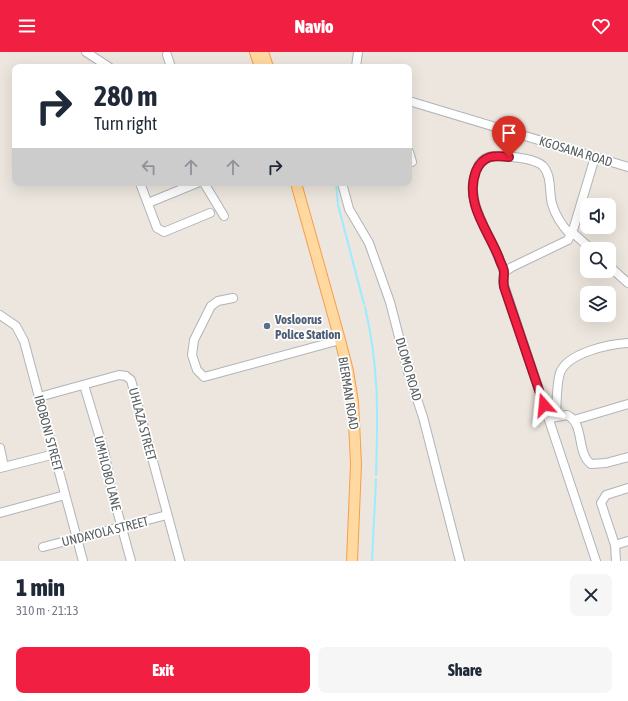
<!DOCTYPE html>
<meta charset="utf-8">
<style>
:root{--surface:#fff;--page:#f6f6f7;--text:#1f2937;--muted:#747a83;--accent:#f12042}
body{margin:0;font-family:"Asap Condensed",sans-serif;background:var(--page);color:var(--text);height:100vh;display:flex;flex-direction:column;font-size:15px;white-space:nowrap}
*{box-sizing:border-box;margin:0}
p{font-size:13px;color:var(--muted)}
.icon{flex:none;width:22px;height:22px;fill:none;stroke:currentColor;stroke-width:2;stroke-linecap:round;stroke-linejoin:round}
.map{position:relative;height:509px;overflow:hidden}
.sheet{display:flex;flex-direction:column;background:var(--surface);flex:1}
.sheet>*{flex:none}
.top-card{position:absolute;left:12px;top:12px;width:400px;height:122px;border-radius:8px;box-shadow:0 4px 16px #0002;background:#fff;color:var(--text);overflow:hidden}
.controls{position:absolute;left:580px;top:146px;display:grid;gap:8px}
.controls a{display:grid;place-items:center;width:36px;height:36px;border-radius:8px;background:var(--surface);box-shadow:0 4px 16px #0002;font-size:20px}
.pin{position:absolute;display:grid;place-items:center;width:34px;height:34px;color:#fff;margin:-41px -17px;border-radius:50% 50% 50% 0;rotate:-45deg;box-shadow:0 0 4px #0007}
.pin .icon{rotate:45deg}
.me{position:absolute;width:44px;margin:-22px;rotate:342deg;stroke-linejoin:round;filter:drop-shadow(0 0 3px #0008)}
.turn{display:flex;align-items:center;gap:14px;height:84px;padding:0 16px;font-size:18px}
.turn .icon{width:52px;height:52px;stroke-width:2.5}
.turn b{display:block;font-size:28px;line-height:34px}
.lanes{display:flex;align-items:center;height:38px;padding:0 16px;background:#0003;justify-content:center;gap:20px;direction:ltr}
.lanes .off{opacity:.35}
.round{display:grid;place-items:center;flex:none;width:42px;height:42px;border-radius:8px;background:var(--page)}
.headline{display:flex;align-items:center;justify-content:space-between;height:68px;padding:0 16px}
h1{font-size:24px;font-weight:800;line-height:30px}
.cta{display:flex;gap:8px;margin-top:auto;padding:8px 16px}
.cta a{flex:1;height:46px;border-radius:8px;background:var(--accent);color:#fff;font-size:16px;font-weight:800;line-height:46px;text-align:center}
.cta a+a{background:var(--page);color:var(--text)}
header{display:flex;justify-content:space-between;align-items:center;height:52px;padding:0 16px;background:var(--accent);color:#fff;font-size:18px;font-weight:800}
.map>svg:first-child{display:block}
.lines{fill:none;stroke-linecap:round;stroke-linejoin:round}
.stream{stroke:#9becff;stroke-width:2}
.minor-casing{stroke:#b0b4b8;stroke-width:10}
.major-casing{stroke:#f79e4c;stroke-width:12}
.minor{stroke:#fff;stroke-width:8}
.major{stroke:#ffd9a0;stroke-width:10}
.route-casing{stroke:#9d152b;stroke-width:10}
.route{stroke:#f12042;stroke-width:7}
.service-dot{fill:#5c6f8a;stroke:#fff;stroke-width:1.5}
.labels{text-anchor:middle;stroke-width:3.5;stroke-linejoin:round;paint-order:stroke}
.street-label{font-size:13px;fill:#585e61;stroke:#fff}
.service-label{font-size:13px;font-weight:bold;fill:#4e5e75;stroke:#fff;text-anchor:start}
</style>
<header><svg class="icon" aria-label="menu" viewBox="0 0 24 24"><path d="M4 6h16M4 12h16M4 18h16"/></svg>Navio<svg class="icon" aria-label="heart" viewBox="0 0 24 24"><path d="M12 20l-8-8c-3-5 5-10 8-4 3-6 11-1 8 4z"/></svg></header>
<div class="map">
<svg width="628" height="509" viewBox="0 0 628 509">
<rect width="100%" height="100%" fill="#ece6de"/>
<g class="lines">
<g class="stream">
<polyline points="336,131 338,153 364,252"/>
<path d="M 365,255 C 379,315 378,362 376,423"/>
<polyline points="372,509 376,427"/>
</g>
<g class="minor-casing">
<g id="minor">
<polyline points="86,0 109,15"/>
<polyline points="167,3 171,15"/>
<polyline points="356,15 358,0"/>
<polyline points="409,49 628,115"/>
<polyline points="409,100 412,110"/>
<polyline points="595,105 574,175 568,188 512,215 504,220 503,230 596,509"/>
<polyline points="140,131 157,176 164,180 210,161"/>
<polyline points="204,131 224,164"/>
<polyline points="342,131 349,157 369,191 390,250 408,320 423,365 460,509"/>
<polyline points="148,151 197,131"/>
<polyline points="572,180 591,197"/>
<polyline points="609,214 628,231"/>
<path d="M 504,220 C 501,212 498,203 494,195 C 482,169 464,144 478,114 C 483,105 491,103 501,104 C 513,105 534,106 543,114 C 552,124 549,141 552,152 C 556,165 562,174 571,183"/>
<polyline points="233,246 218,249 211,254 194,288 192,303 197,318 204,325 340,288"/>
<polyline points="0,263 16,274 24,289 83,509"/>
<polyline points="84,333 105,403 111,436 131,509"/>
<polyline points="39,345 119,323 126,324 131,328 180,509"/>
<path d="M 556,365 C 557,351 556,334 560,321 C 567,301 609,292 628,291"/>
<path d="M 551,366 L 567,363 C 585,371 576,401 591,412 L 606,411 L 628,405"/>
<polyline points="574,368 628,352"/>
<polyline points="0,396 4,415"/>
<polyline points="0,416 55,402"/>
<polyline points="0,461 65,443"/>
<polyline points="615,493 628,489"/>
<polyline points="43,495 167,463"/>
<polyline points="616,509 615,493 601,451 606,443 628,436"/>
</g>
</g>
<g class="major-casing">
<g id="major">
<polyline points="255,0 260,15"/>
<polyline points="263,0 268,15"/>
<polyline points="296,131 340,288 348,319 353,350 356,412 352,509"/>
</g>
</g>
<use href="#minor" class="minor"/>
<use href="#major" class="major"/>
</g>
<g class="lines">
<g class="route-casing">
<path id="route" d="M 509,105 C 494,103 483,103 476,119 C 464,151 488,178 499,206 C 500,210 504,216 504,220 C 504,226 503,229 504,235 L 544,353"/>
</g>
<use href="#route" class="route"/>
</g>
<circle class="service-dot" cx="267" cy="274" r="4"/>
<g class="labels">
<g class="street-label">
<text transform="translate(576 99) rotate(17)" y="5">KGOSANA ROAD</text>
<text transform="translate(409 317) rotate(74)" y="5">DLOMO ROAD</text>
<text transform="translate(349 341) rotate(81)" y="5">BIERMAN ROAD</text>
<text transform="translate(143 372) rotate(75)" y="5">UHLAZA STREET</text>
<text transform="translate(49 381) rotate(75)" y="5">IBOBONI STREET</text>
<text transform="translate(108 421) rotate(76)" y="5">UMHLOBO LANE</text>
<text transform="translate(105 479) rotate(-14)" y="5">UNDAYOLA STREET</text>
</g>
<g class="service-label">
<text x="275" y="272">Vosloorus<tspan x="275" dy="15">Police Station</tspan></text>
</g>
</g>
</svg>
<div class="controls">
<a><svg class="icon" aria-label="sound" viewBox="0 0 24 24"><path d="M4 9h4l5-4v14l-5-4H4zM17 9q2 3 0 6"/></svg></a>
<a><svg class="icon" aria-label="search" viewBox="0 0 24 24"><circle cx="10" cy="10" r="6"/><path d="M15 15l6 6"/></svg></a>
<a><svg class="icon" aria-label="layers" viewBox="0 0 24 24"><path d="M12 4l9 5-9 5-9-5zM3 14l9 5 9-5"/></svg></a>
</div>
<div class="pin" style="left:509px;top:105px;background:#d93025"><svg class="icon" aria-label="arrive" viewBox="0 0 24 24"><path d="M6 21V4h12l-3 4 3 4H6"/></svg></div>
<svg class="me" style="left:544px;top:353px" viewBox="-20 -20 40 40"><path d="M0-17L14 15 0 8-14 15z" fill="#f12042" stroke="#fff" stroke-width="4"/></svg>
<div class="top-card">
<div class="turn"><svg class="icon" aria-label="right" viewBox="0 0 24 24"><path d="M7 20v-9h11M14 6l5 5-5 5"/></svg><div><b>280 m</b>Turn right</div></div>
<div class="lanes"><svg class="icon off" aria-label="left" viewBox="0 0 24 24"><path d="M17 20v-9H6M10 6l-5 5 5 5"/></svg><svg class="icon off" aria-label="ahead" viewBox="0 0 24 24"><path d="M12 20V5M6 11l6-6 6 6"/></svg><svg class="icon off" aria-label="ahead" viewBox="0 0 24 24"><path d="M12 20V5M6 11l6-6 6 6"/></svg><svg class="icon" aria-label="right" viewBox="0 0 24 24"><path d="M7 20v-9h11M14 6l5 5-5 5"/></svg></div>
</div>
</div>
<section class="sheet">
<div class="headline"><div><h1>1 min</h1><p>310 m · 21:13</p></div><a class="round"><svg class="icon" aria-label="close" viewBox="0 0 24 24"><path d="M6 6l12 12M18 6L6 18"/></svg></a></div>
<div class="cta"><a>Exit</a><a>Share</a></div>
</section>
